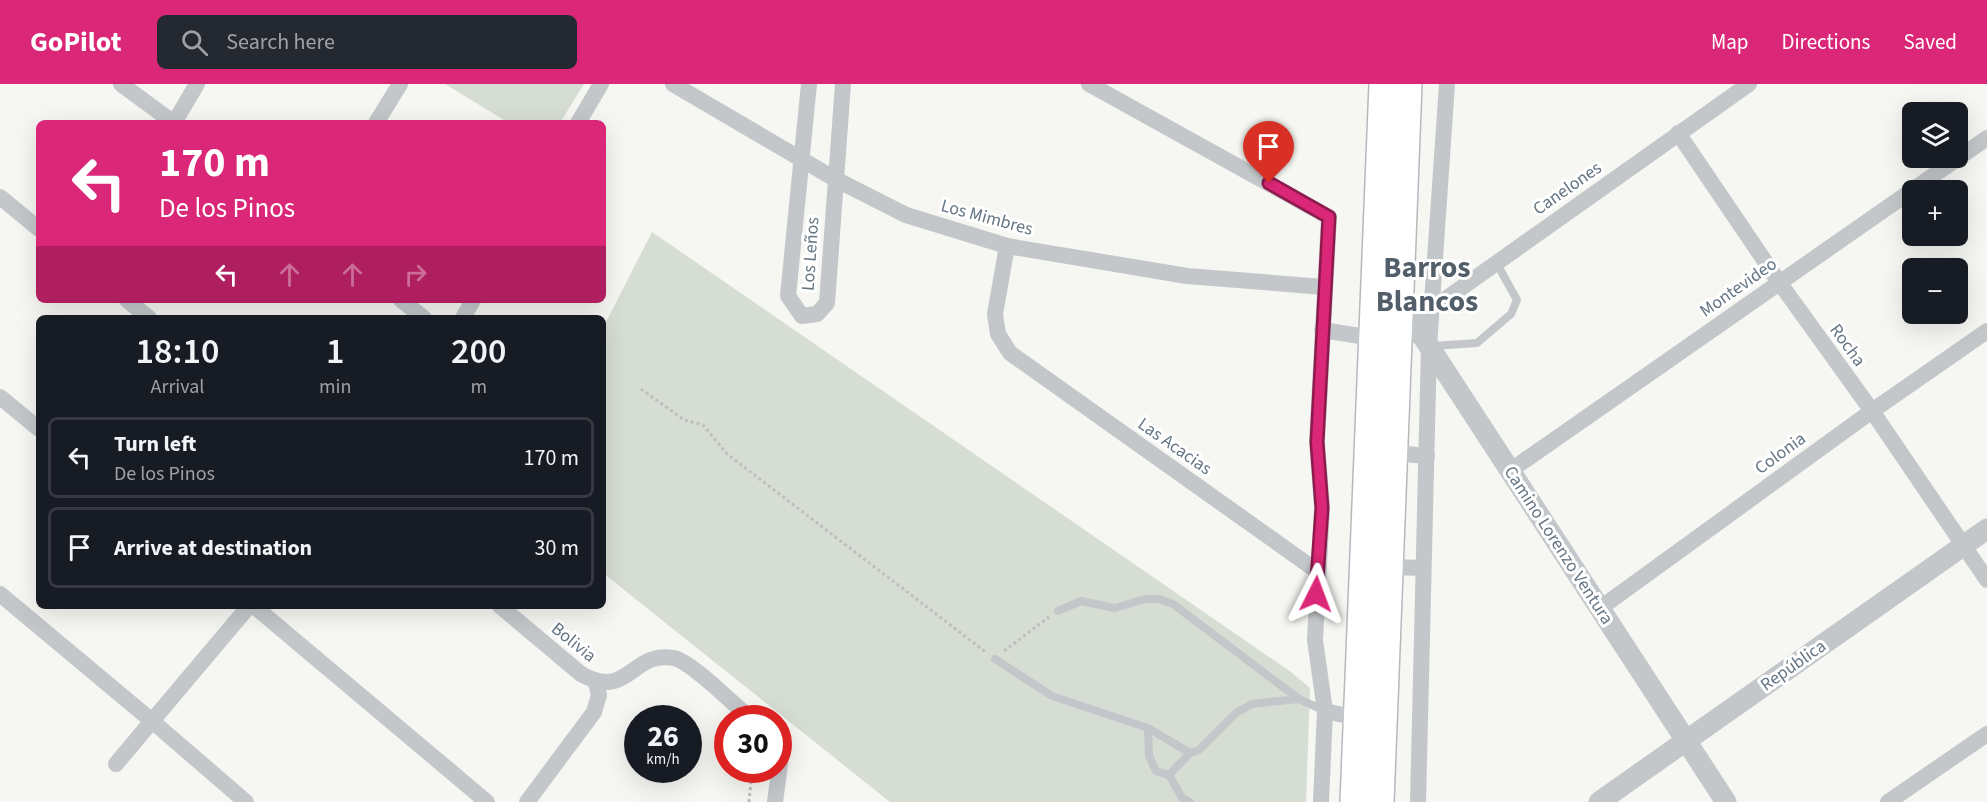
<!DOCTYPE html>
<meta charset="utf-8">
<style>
:root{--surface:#171b24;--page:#242831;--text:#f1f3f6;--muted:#9ea1a6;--line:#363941;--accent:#db2777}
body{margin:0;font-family:"Source Sans 3",sans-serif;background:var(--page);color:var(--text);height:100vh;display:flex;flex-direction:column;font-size:22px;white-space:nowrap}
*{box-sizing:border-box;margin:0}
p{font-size:20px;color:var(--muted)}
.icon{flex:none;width:33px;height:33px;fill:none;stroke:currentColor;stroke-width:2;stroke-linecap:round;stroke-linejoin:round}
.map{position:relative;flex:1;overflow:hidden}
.drawer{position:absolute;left:36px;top:231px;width:570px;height:294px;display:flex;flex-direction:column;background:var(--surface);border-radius:9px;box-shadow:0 6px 24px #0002}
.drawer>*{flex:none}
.banner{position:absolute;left:36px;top:36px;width:570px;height:183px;border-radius:9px;box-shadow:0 6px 24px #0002;background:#db2777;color:#fff;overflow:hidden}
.tools{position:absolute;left:1902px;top:18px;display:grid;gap:12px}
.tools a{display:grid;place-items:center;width:66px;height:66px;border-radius:9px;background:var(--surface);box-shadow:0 6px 24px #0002;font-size:30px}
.speed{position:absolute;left:624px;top:621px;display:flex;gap:12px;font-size:30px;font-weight:700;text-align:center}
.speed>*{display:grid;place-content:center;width:78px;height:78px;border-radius:50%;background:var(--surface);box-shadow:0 6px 24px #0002;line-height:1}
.speed small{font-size:15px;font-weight:400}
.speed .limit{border:9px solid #d22;background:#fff;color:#111}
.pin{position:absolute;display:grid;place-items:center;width:51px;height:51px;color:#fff;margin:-62px -26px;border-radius:50% 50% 50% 0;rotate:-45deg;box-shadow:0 0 6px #0007}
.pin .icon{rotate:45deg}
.me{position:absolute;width:66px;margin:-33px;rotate:3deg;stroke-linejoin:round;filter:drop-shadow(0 0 4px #0008)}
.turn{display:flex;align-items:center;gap:21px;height:126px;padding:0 24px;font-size:27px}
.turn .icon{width:78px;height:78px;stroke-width:2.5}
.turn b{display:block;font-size:42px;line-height:51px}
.lanes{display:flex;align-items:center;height:57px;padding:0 24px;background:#0003;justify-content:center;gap:30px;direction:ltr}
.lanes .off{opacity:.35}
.eta{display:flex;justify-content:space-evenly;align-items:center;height:102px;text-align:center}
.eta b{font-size:36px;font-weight:600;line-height:42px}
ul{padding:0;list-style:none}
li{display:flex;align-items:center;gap:18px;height:81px;margin:0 12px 9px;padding:0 12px;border:3px solid var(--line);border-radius:9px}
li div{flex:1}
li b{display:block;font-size:22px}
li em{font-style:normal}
header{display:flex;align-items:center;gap:36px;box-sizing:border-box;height:84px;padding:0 30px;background:var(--accent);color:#fff}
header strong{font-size:28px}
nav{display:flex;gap:33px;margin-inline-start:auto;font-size:21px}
.search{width:420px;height:54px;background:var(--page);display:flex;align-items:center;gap:15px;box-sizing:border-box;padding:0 21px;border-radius:9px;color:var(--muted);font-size:22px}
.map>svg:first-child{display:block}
.green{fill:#d6ddd3}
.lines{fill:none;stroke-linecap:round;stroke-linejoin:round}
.trunk-casing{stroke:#b6b9bc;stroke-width:30}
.path{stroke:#bdbfc1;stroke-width:3;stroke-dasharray:3 3;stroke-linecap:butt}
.service{stroke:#c3c7ca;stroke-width:8}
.minor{stroke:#c3c7ca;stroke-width:16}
.tertiary{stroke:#c3c7ca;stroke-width:21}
.trunk{stroke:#fff;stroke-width:27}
.route-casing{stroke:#8e194d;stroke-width:15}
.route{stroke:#db2777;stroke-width:10}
.labels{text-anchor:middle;stroke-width:6;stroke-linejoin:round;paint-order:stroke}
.street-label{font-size:18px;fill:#647584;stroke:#fff}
.town-label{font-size:30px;font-weight:bold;fill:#525e69;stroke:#fff}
</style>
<header>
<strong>GoPilot</strong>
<div class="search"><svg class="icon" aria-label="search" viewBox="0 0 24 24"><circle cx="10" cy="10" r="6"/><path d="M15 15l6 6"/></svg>Search here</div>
<nav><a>Map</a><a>Directions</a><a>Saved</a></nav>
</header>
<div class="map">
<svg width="1987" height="718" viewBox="0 0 1987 718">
<rect width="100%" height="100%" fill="#f6f6f2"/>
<g class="green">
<polygon points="445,0 584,0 560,39 509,39"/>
<polygon points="652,148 1291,588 1310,604 1306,718 890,718 603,489 603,244"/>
</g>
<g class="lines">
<g class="trunk-casing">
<g id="trunk">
<polyline points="1354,718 1383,0"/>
<polyline points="1380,718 1408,0"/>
</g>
</g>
<g class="path">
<polyline points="641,305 684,336 703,341 727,370 987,569"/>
<polyline points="1004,567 1049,533"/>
<polyline points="749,718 752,686"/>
</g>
<g class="service">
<polyline points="1433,262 1477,259 1511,230 1517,216 1496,178"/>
<polyline points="1058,527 1081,517 1115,524 1145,515 1159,515 1173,520 1299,615 1325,627"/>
<polyline points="995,575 1052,612 1148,644 1190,669 1199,666 1236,629 1252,620 1299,615"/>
<polyline points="1148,644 1149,672 1156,687 1169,691 1190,669"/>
<polyline points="1169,691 1182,714 1190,718"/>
</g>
<g class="minor">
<polyline points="121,0 174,39 197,0"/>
<polyline points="673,0 835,95 906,131 1007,162 1187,192 1324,203"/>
<polyline points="809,0 788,212 802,232 817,230 827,219 843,0"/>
<polyline points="1089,0 1329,133 1317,358 1322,424 1315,556 1325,627 1357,634"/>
<polyline points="376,39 400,0"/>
<polyline points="578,39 601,0"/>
<polyline points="1678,49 1779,198 1872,327 1987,496"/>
<polyline points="0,113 39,145"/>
<polyline points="1007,162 995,230 998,250 1010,269 1317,487"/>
<polyline points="127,216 149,234"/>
<polyline points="401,216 424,234"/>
<polyline points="463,234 473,216"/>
<polyline points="1409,241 1749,0"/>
<polyline points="1322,246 1373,254"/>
<polyline points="0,313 39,345"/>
<polyline points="1395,369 1427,372"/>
<polyline points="1511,386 1987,54"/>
<polyline points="1391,483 1423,484"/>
<polyline points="0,510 152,637 249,522"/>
<polyline points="254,522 487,718"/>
<path d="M 500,522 L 581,590 C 629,617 631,566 674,574 C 692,578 734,621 750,634"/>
<polyline points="1599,525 1872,327 1987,247"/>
<polyline points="116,680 152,637 246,718"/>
<polyline points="527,718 594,628 599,611 596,599"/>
<polyline points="775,718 781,673 778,666"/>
<polyline points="1321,718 1325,627"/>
<polyline points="1418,718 1429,262 1447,0"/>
<polyline points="1888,718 1987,650"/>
</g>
<g class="tertiary">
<polyline points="1400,232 1423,253 1726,718"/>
<polyline points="1599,718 1987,445"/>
</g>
<use href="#trunk" class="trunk"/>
</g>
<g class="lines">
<g class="route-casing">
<polyline id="route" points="1269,99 1329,133 1317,358 1322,424 1316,510"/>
</g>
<use href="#route" class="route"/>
</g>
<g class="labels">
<g class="street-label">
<text transform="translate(1567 104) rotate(-35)" y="6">Canelones</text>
<text transform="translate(987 133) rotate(15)" y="6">Los Mimbres</text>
<text transform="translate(810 170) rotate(-86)" y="6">Los Leños</text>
<text transform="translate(1738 203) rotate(-35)" y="6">Montevideo</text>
<text transform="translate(1848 261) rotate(54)" y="6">Rocha</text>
<text transform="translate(1175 362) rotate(35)" y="6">Las Acacias</text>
<text transform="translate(1780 369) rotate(-36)" y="6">Colonia</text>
<text transform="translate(1559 461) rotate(57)" y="6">Camino Lorenzo Ventura</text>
<text transform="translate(574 558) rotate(39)" y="6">Bolivia</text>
<text transform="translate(1793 581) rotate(-35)" y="6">República</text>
</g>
<g class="town-label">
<text x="1427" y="193">Barros<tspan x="1427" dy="34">Blancos</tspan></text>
</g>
</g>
</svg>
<div class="tools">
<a><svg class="icon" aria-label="layers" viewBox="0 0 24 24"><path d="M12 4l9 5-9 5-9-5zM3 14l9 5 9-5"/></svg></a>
<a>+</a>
<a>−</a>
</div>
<div class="speed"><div>26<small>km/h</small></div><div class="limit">30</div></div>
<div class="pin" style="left:1269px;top:99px;background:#d93025"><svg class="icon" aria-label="arrive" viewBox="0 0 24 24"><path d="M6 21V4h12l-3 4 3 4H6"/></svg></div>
<svg class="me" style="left:1316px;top:510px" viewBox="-20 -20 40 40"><path d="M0-17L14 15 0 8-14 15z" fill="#db2777" stroke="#fff" stroke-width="4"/></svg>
<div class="banner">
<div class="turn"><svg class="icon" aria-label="left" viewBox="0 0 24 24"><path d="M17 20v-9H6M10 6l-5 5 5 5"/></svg><div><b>170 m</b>De los Pinos</div></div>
<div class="lanes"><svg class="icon" aria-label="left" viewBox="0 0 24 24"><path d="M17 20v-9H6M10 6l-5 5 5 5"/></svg><svg class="icon off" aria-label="ahead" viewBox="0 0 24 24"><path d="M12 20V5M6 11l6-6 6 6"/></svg><svg class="icon off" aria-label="ahead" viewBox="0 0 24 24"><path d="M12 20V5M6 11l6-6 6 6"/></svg><svg class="icon off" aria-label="right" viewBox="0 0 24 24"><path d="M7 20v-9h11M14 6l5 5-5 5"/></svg></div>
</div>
<section class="drawer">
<div class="eta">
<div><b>18:10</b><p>Arrival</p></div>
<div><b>1</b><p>min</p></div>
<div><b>200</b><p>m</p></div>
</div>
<ul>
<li><svg class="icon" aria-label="left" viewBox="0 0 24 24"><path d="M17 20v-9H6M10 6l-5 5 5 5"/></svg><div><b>Turn left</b><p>De los Pinos</p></div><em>170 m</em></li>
<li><svg class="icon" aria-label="arrive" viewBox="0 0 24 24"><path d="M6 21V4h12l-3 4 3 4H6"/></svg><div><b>Arrive at destination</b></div><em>30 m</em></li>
</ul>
</section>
</div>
